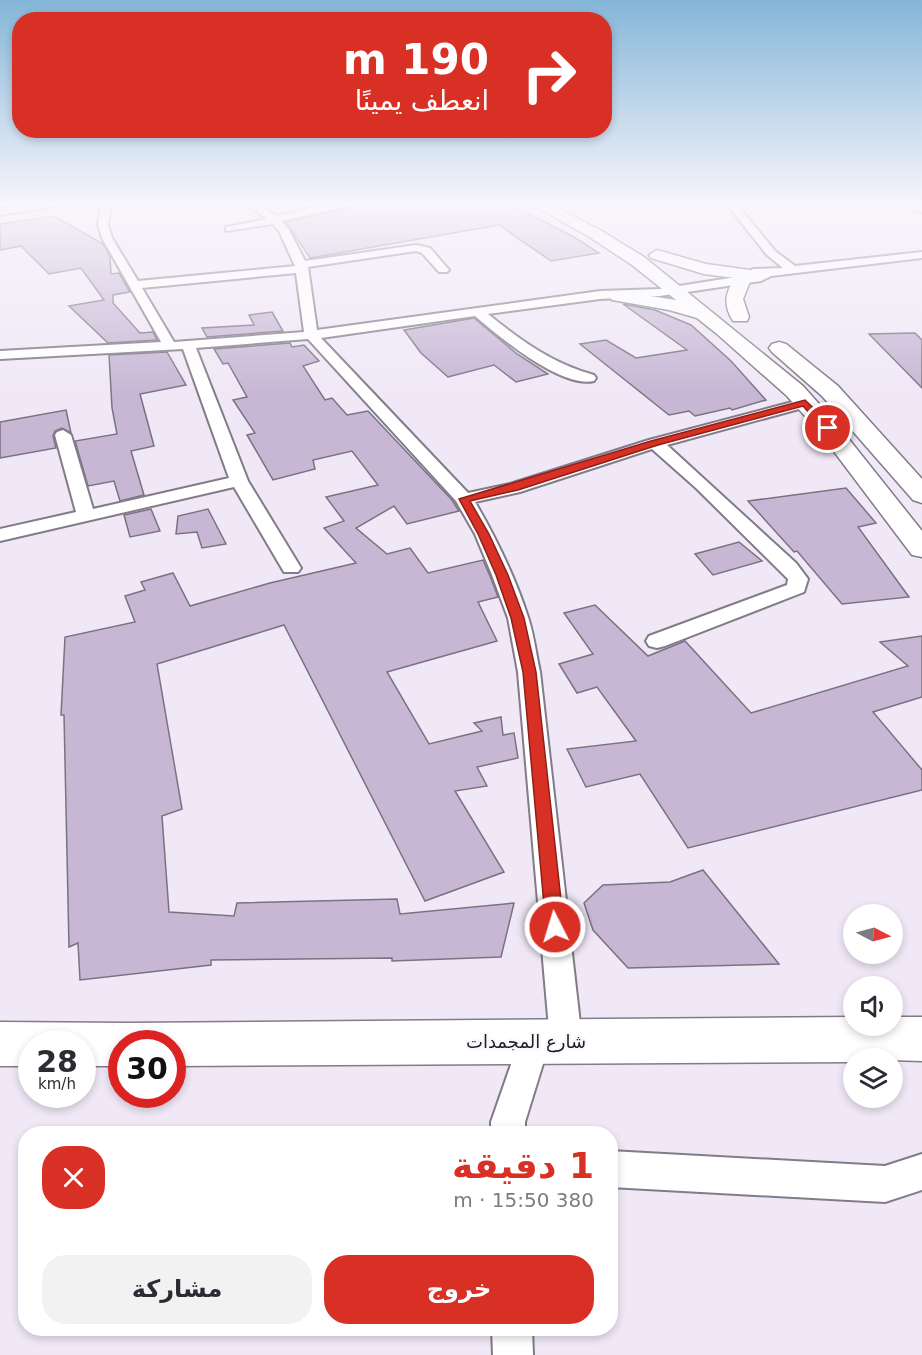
<!DOCTYPE html>
<html lang="ar">
<meta charset="utf-8">
<style>
:root{--surface:#fff;--page:#f2f2f3;--text:#2b2b33;--muted:#7c7c81;--accent:#d93025}
body{margin:0;font-family:"DejaVu Sans",Cairo,sans-serif;background:var(--page);color:var(--text);direction:rtl;height:100vh;display:flex;flex-direction:column;font-size:22px;white-space:nowrap}
*{box-sizing:border-box;margin:0}
p{font-size:20px;color:var(--muted)}
.icon{flex:none;width:33px;height:33px;fill:none;stroke:currentColor;stroke-width:2;stroke-linecap:round;stroke-linejoin:round}
.map{position:relative;flex:1;overflow:hidden;direction:ltr}
.side{position:absolute;left:18px;top:1126px;width:600px;height:210px;display:flex;flex-direction:column;background:var(--surface);border-radius:24px;box-shadow:0 3px 9px #0003;direction:rtl}
.side>*{flex:none}
.top-card{position:absolute;left:12px;top:12px;width:600px;height:126px;border-radius:24px;box-shadow:0 3px 9px #0003;direction:rtl;background:#d93025;color:#fff;overflow:hidden}
.needle{width:39px;rotate:96deg}
.tools{position:absolute;left:843px;top:904px;display:grid;gap:12px}
.tools a{display:grid;place-items:center;width:60px;height:60px;border-radius:50%;background:var(--surface);box-shadow:0 3px 9px #0003;font-size:30px}
.speed{position:absolute;left:18px;top:1030px;display:flex;gap:12px;font-size:30px;font-weight:700;text-align:center}
.speed>*{display:grid;place-content:center;width:78px;height:78px;border-radius:50%;background:var(--surface);box-shadow:0 3px 9px #0003;line-height:1}
.speed small{font-size:15px;font-weight:400}
.speed .limit{border:9px solid #d22;background:#fff;color:#111}
.pin{position:absolute;display:grid;place-items:center;width:51px;height:51px;color:#fff;margin:-26px;border:3px solid #fff;border-radius:50%;box-shadow:0 2px 6px #0007}
.me{position:absolute;width:66px;margin:-33px;rotate:355deg;stroke-linejoin:round;filter:drop-shadow(0 0 4px #0008)}
.turn{display:flex;align-items:center;gap:21px;height:126px;padding:0 24px;font-size:27px}
.turn .icon{width:78px;height:78px;stroke-width:2.5}
.turn b{display:block;font-size:42px;line-height:51px}
.round{display:grid;place-items:center;flex:none;width:63px;height:63px;border-radius:24px;background:var(--page)}
.overview{display:flex;align-items:center;justify-content:space-between;height:102px;padding:0 24px}
h1{font-size:36px;font-weight:700;line-height:45px;color:var(--accent)}
.cta{display:flex;gap:12px;margin-top:auto;padding:12px 24px}
.cta a{flex:1;height:69px;border-radius:24px;background:var(--accent);color:#fff;font-size:24px;font-weight:700;line-height:69px;text-align:center}
.cta a+a{background:var(--page);color:var(--text)}
.map>svg:first-child{display:block}
.building{fill:#c7b7d5;stroke:#7a7280;stroke-width:1.5}
.lines{fill:none;stroke-linecap:round;stroke-linejoin:round}
.minor-casing{stroke:#827b88;stroke-width:4}
.secondary-casing{stroke:#827b88;stroke-width:3}
.primary-casing{stroke:#827b88;stroke-width:3}
.minor{fill:#fff;fill-rule:evenodd}
.secondary{fill:#fff;fill-rule:evenodd}
.primary{fill:#fff;fill-rule:evenodd}
.route{fill:#d93025;stroke:#8d1f18;stroke-width:1.5}
.labels{text-anchor:middle;stroke-width:5;stroke-linejoin:round;paint-order:stroke}
.near-street-label{font-size:18px;fill:#201d22;stroke:#faf7fd}
</style>
<div class="map">
<svg width="922" height="1355" viewBox="0 0 922 1355">
<rect width="100%" height="100%" fill="#f0e8f7"/>
<g class="building">
<polygon points="372,202 506,202 574,237 599,253 551,261 499,225 310,258 286,222"/>
<polygon points="54,216 103,244 110,256 111,274 119,273 130,292 113,295 113,303 140,333 153,332 157,340 108,343 69,306 104,300 81,268 49,274 21,246 0,250 0,224"/>
<polygon points="623,304 655,310 691,325 731,361 766,400 732,410 730,408 695,416 689,411 669,415 580,344 606,340 636,358 687,350"/>
<polygon points="272,312 283,331 207,337 202,328 254,325 249,315"/>
<polygon points="474,318 517,354 548,374 516,382 494,365 448,377 421,353 404,330"/>
<polygon points="915,333 922,340 922,388 869,334"/>
<polygon points="290,343 292,347 304,345 319,361 303,366 325,400 332,398 347,415 368,411 452,500 459,511 407,524 394,506 356,528 387,554 410,548 428,573 483,560 490,576 498,597 478,602 497,641 387,672 429,744 482,731 474,723 501,717 503,735 514,733 518,758 477,767 487,786 455,791 504,872 425,901 284,625 157,664 182,809 162,816 169,912 234,916 237,903 397,899 400,914 514,903 501,957 392,961 392,958 211,960 211,965 80,980 78,943 69,947 64,715 61,715 65,637 135,622 125,596 145,590 141,582 173,573 190,606 270,583 356,563 324,528 344,521 326,497 378,485 352,451 313,460 315,469 273,480 247,435 255,433 233,400 247,397 228,363 223,364 214,349"/>
<polygon points="167,352 186,385 140,394 154,446 131,451 144,495 120,501 114,481 88,486 75,441 117,434 112,408 109,355"/>
<polygon points="66,410 71,433 62,428 55,431 53,436 56,448 0,458 0,422"/>
<polygon points="846,488 876,523 858,527 909,597 842,604 797,551 794,552 748,501"/>
<polygon points="151,509 160,531 130,537 124,515"/>
<polygon points="208,509 226,544 202,548 197,532 176,534 178,516"/>
<polygon points="739,542 762,561 713,575 695,554"/>
<polygon points="595,605 648,656 685,641 751,713 908,666 880,642 922,636 922,697 873,712 922,770 922,790 688,848 640,774 586,787 567,749 636,741 597,687 577,693 559,664 593,654 564,613"/>
<polygon points="703,870 779,964 628,968 593,930 584,903 603,885 670,882"/>
</g>
<g class="lines">
<g class="minor-casing">
<g id="minor">
<polygon points="44,202 67,202 62,205 0,215 0,209"/>
<path d="M 101,202 L 111,202 L 108,225 L 112,238 L 138,281 L 295,266 L 279,231 L 273,224 L 226,231 L 226,227 L 267,219 L 243,202 L 255,202 L 276,216 L 340,202 L 358,202 L 353,205 L 281,221 L 289,230 L 305,261 L 416,245 L 430,248 L 449,270 L 447,272 L 439,272 L 422,253 L 416,251 L 308,267 L 317,330 L 600,291 L 660,289 L 749,275 L 749,271 L 753,269 L 783,268 L 767,255 L 725,202 L 735,202 L 775,251 L 795,266 L 922,252 L 922,258 L 771,276 L 761,281 L 660,296 L 600,299 L 488,314 C 521,341 553,364 594,375 L 596,378 L 594,381 C 562,389 498,336 475,316 L 321,338 L 468,493 L 510,484 L 649,440 L 800,400 L 805,398 L 813,403 L 810,406 L 667,445 L 796,563 L 808,579 L 804,592 L 665,646 L 657,648 L 649,646 L 646,641 L 649,636 L 787,585 L 788,579 L 696,488 L 652,449 L 520,492 L 475,502 C 496,538 515,577 528,617 C 534,635 536,654 540,672 L 582,1041 L 577,1052 L 566,1056 L 555,1052 L 550,1041 L 525,1122 L 525,1134 L 491,1134 L 491,1122 L 523,1030 L 534,1026 L 545,1030 L 550,1040 L 518,672 L 508,618 L 492,575 L 475,534 L 456,501 L 308,339 L 196,348 L 248,481 L 301,568 L 298,572 L 284,572 L 234,487 L 0,541 L 0,529 L 76,512 L 55,435 L 57,432 L 63,430 L 71,435 L 93,509 L 229,478 L 183,349 L 0,359 L 0,351 L 161,342 L 102,238 L 98,225 ZM 296,273 L 304,332 L 174,342 L 142,288 Z"/>
<polygon points="892,202 908,202 922,206 922,212"/>
<polygon points="610,1151 885,1166 922,1154 922,1190 885,1202 610,1187"/>
<polygon points="492,1329 532,1329 533,1355 493,1355"/>
</g>
</g>
<g class="secondary-casing">
<polygon id="secondary" points="854,1017 854,1026 892,1026 892,1017 922,1017 922,1061 854,1059 854,1062 172,1066 172,1044 122,1044 122,1066 82,1066 82,1044 32,1044 32,1066 0,1066 0,1022 126,1023"/>
</g>
<g class="primary-casing">
<g id="primary">
<polygon points="527,202 545,202 600,230 644,257 803,386 836,423 922,531 922,557 912,555 820,433 787,396 717,334 697,318 669,310 612,300 609,296 612,292 618,291 676,300 632,265 588,236"/>
<path d="M 657,250 L 706,264 L 750,270 L 753,274 L 743,299 L 749,317 L 747,321 L 733,321 C 723,305 725,293 735,278 L 704,274 L 651,258 L 649,255 Z"/>
<polygon points="779,342 786,344 838,386 922,479 922,503 913,500 822,396 772,352 769,348 772,344"/>
</g>
</g>
<use href="#minor" class="minor"/>
<use href="#secondary" class="secondary"/>
<use href="#primary" class="primary"/>
</g>
<linearGradient id="sky" x2="0" y2="1"><stop stop-color="#84b6d7"/><stop offset="0.52" stop-color="#f8f5fb"/><stop offset="1" stop-color="#f8f5fb" stop-opacity="0"/></linearGradient>
<rect width="922" height="392" fill="url(#sky)"/>
<polygon class="route" points="805,400 832,426 832,430 825,430 803,406 658,445 518,490 470,501 489,534 508,575 524,618 536,672 564,927 561,932 555,935 549,932 546,927 523,672 511,618 496,575 478,534 459,499 651,441"/>
<g class="labels">
<g class="near-street-label">
<text x="526" y="1048">شارع المجمدات</text>
</g>
</g>
</svg>
<div class="tools">
<a><svg class="needle" viewBox="-14 -14 28 28"><path d="M0-13l5 13h-10z" fill="#e53935"/><path d="M0 13l5-13h-10z" fill="#7c7c81"/></svg></a>
<a><svg class="icon" aria-label="sound" viewBox="0 0 24 24"><path d="M4 9h4l5-4v14l-5-4H4zM17 9q2 3 0 6"/></svg></a>
<a><svg class="icon" aria-label="layers" viewBox="0 0 24 24"><path d="M12 4l9 5-9 5-9-5zM3 14l9 5 9-5"/></svg></a>
</div>
<div class="speed"><div>28<small>km/h</small></div><div class="limit">30</div></div>
<div class="pin" style="left:828px;top:428px;background:#d93025"><svg class="icon" aria-label="arrive" viewBox="0 0 24 24"><path d="M6 21V4h12l-3 4 3 4H6"/></svg></div>
<svg class="me" style="left:555px;top:927px" viewBox="-20 -20 40 40"><circle r="17" fill="#d93025" stroke="#fff" stroke-width="3"/><path d="M0-11L8 9 0 5-8 9z" fill="#fff"/></svg>
<div class="top-card">
<div class="turn"><svg class="icon" aria-label="right" viewBox="0 0 24 24"><path d="M7 20v-9h11M14 6l5 5-5 5"/></svg><div><b>190 m</b>انعطف يمينًا</div></div>
</div>
<section class="side">
<div class="overview"><div><h1>1 دقيقة</h1><p>380 m · 15:50</p></div><a class="round" style="background:#d93025;color:#fff"><svg class="icon" aria-label="close" viewBox="0 0 24 24"><path d="M6 6l12 12M18 6L6 18"/></svg></a></div>
<div class="cta"><a>خروج</a><a>مشاركة</a></div>
</section>
</div>
